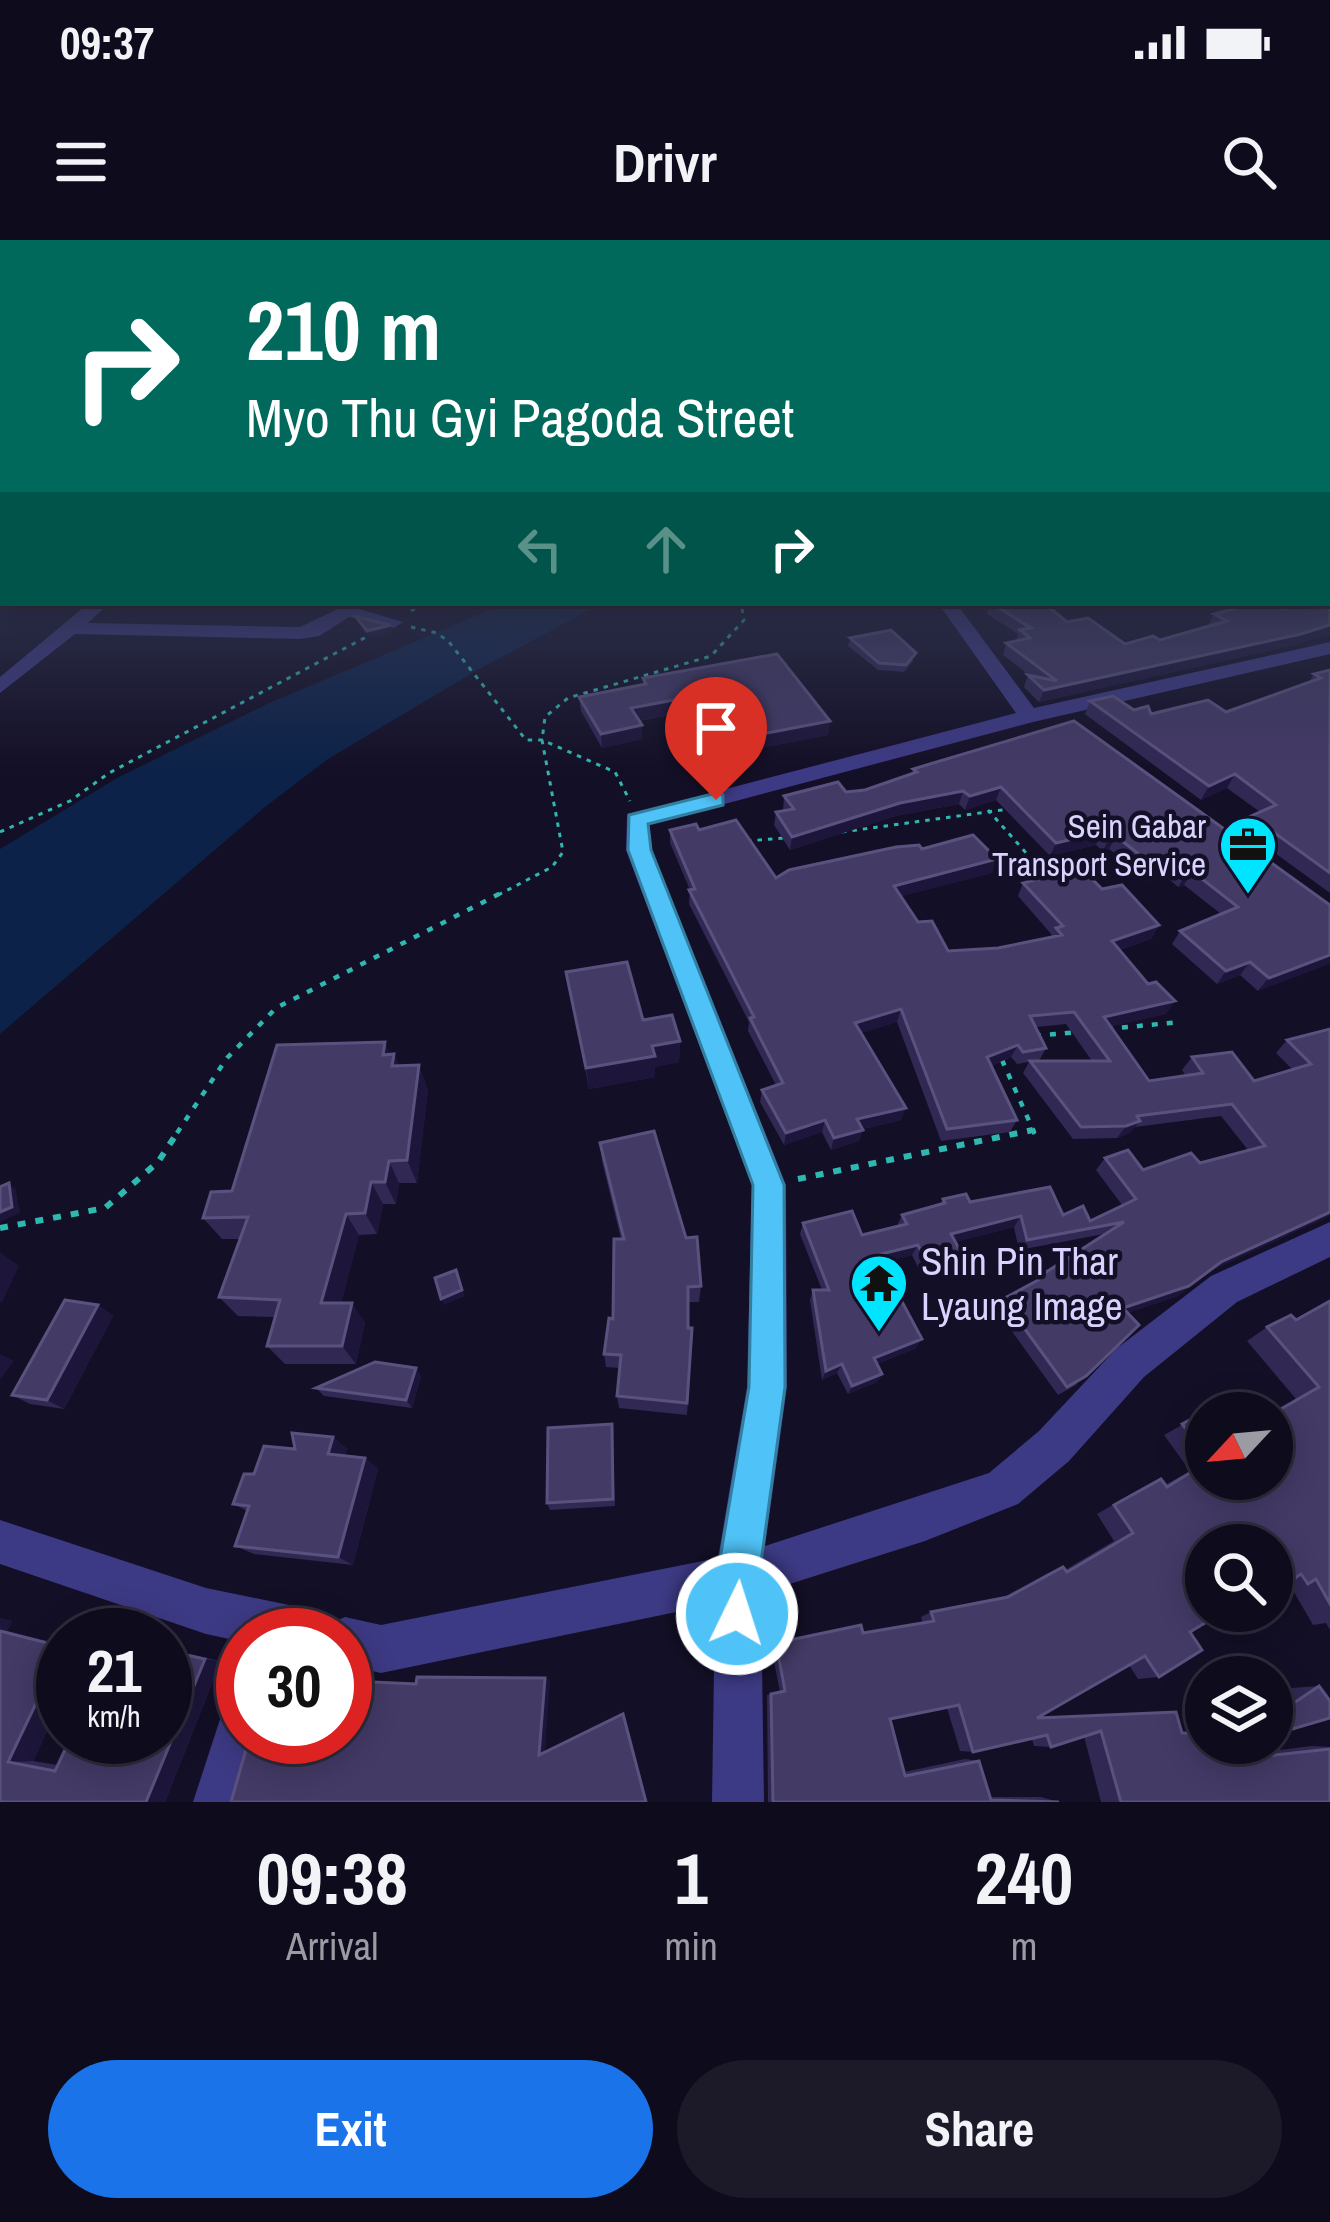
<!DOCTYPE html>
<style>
:root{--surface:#0e0b1c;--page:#1c1929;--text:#f1f3f6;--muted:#9b9ba3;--line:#2e2b3b;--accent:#1a73e8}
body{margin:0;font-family:"Archivo Narrow",sans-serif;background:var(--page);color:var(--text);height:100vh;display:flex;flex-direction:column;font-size:45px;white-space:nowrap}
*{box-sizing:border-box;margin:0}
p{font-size:39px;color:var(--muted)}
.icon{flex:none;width:66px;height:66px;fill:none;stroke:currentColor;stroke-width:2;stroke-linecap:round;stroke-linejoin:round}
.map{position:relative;height:1562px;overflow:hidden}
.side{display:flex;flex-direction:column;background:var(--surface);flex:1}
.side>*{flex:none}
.top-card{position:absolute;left:0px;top:0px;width:1332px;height:366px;box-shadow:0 6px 30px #0003,0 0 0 3px var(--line);background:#00695c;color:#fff;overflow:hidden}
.needle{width:78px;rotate:244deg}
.buttons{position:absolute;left:1185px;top:1152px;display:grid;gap:24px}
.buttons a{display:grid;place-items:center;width:108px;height:108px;border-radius:50%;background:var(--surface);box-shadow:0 6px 30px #0003,0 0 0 3px var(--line);font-size:60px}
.speed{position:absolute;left:36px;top:1368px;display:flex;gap:24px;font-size:60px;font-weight:700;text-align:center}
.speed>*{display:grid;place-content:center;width:156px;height:156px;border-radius:50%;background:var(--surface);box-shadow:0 6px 30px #0003,0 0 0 3px var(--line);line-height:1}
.speed small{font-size:30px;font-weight:400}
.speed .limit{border:18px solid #d22;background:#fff;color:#111}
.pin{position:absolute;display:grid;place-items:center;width:102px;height:102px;color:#fff;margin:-123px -51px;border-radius:50% 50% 50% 0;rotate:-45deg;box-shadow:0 0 12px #0007}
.pin .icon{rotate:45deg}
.me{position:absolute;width:132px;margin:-66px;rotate:4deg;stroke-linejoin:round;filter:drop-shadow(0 0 9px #0008)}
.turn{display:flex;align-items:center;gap:42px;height:252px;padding:0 48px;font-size:54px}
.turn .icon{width:156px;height:156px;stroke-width:2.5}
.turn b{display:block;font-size:84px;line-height:102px}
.lanes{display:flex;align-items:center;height:114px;padding:0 48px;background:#0003;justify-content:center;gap:60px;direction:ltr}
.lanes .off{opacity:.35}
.eta{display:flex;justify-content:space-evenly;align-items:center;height:204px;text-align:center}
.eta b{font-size:72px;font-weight:800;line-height:84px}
.primary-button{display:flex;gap:24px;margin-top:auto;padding:24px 48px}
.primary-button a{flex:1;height:138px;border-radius:72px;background:var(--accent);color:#fff;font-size:48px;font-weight:800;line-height:138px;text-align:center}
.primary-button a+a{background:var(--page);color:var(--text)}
.status{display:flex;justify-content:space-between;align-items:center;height:84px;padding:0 60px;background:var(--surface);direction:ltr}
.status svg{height:33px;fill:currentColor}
header{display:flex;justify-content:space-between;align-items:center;height:156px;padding:0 48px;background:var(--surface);font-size:54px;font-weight:800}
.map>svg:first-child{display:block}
.water{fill:#0c2248}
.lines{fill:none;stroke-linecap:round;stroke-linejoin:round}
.path-far2{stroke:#2fb8b0;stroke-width:3;stroke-dasharray:4.5 6;stroke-linecap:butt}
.path-far1{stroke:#2fb8b0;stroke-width:4.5;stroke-dasharray:6 9;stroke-linecap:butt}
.path{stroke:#2fb8b0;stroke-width:6;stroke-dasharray:8 10;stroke-linecap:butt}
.minor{fill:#3d3a85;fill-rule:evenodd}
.wall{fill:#312854;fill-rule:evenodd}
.shaded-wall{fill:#1d163a}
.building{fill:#433a66;stroke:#5a527e;stroke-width:3}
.route{fill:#4fc3f7;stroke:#337fa1;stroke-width:3}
.labels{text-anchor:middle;stroke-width:9;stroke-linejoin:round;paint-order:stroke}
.poi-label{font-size:33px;fill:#d9d4ff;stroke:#130f26;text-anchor:end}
.near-poi-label{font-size:39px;fill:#d9d4ff;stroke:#130f26;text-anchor:start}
</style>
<div class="status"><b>09:37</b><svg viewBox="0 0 49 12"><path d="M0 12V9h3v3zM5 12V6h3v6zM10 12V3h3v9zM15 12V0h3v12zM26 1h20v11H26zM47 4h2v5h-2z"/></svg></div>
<header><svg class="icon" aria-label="menu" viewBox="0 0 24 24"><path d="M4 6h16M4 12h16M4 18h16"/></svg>Drivr<svg class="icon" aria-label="search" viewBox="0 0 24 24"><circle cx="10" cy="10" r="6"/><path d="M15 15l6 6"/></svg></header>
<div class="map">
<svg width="1330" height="1562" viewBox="0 0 1330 1562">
<rect width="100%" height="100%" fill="#130f26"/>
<polygon class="water" points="506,363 602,363 474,432 328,519 265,567 0,794 0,609 117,538 267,464"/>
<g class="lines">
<g class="path-far2">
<polyline points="411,371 424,363"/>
<polyline points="411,387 437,393 449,402 526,500 542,500 615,532 630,561"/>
<polyline points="988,570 1051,641"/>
<polyline points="0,592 70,561 109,533 370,395"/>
<polyline points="842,592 1009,569"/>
<polyline points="747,601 783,598"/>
<polyline points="498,655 552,627 563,612 542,500 545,477 568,458 711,416 744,380 741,363"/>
</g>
<g class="path-far1">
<polyline points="1107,789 1180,782"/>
<polyline points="1035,796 1078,792"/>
<polyline points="1002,820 1034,892 1029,893"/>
<polyline points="177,893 227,818 276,768 503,652"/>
</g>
<g class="path">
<polyline points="798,939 1033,890"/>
<polyline points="0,988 105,968 158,922 179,890"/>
</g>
<g class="minor">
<polygon points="89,363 109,363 88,383 300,387 346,365 403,382 394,388 349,377 319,396 300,399 75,394 0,453 0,437"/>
<polygon points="938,363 956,363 1034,468 1330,402 1330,414 1033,482 649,584 652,610 786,945 787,1147 765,1306 989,1233 1039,1191 1116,1109 1211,1036 1330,982 1330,1017 1237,1062 1144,1137 1069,1221 1018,1264 925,1301 761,1353 764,1562 712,1562 715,1364 381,1433 345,1425 345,1395 243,1395 243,1402 206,1394 0,1324 0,1280 206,1348 318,1371 336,1381 345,1377 381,1385 718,1318 747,1147 752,945 626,610 627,575 1016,473"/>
<polygon points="243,1453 243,1497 263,1497 245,1562 193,1562 226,1461"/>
</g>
</g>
<g class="wall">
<polygon points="1329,311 1330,394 1294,405 1039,462 1024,447 1028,435 1029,435 1003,415 1006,403 1016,401 1018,394 987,374 989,363 1044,363 1067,382 1125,404 1160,400 1208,386 1214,374 1283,369 1329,363"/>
<polygon points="850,398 914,420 904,432 878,430 848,406"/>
<polygon points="1330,430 1330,653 1243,590 1251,576 1260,572 1227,548 1201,560 1085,474 1090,461 1151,474 1226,472 1309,442 1314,434"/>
<polygon points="643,438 830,481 828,495 729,514 700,469 639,481 642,499 602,508 581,471 579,457 643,444"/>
<polygon points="1074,481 1330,665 1258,751 1240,735 1217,744 1172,704 1180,691 1221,674 1184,645 1178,647 1164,635 1149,641 1109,609 1103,611 1096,605 1050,616 996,560 965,570 959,564 896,576 790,610 774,585 776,572 783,571 784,556 865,550 912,534 913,529"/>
<path d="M 670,590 L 699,590 L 776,638 L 922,609 L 992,633 L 901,656 L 918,682 L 948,711 L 998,708 L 1051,697 L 1052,695 L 1018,656 L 1023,643 L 1102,649 L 1159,685 L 1151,699 L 1119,710 L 1166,774 L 1111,786 L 1149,841 L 1186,836 L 1182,830 L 1192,817 L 1254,841 L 1292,829 L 1276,813 L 1287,800 L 1330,789 L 1209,1032 L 1178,1056 L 1127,1073 L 1076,1145 L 1058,1155 L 995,1068 L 1003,1059 L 1034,1043 L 1040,1036 L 1104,994 L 1019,1010 L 1014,987 L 955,1002 L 956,1027 L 923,1037 L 912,1015 L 881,1023 L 916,1108 L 877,1124 L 882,1134 L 877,1142 L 848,1154 L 837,1133 L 822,1140 L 810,1060 L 813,1050 L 822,1050 L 800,994 L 803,983 L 862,995 L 897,986 L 902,975 L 940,964 L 943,959 L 1063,975 L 1090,981 L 1122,965 L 1096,930 L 1105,918 L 1143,930 L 1200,923 L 1248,910 L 1221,876 L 1135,887 L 1130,893 L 1117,898 L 1073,899 L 1023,833 L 1029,822 L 1017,824 L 1011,817 L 991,826 L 1017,880 L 1010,892 L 941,901 L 897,782 L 861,793 L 901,880 L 863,889 L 859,901 L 831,910 L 822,892 L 784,905 L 760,862 L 762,850 L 776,845 L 748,791 L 749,782 L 689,664 L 690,650 L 670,603 ZM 1066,784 L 1092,821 L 1039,821 L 1046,808 L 1036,787 Z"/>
<polygon points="566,732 680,801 679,822 655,827 655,837 589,849"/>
<polygon points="390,814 394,814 399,826 428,849 417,943 399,943 396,964 383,964 377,994 359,995 341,1063 365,1082 356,1124 285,1124 267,1106 275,1077 238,1076 219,1057 240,999 222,999 203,978"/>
<polygon points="600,903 701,1046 699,1062 688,1062 688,1088 692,1088 687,1175 619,1168 617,1156 620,1128 606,1127 604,1114 613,1079 621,999 602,921"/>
<polygon points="1330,1061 1330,1390 1326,1383 1313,1385 1291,1347 1283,1349 1281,1347 1272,1305 1190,1392 1159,1437 1138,1439 1129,1425 1038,1478 1182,1492 1254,1513 1312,1506 1330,1507 1330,1562 1101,1562 1084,1496 1051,1507 1034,1506 1032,1499 973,1512 960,1511 947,1468 890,1479 904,1532 965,1519 979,1521 990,1557 1041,1557 1059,1562 768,1562 767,1455 780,1452 771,1406 776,1403 863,1393 923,1383 921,1377 931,1372 1002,1358 1048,1333 1063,1327 1065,1330 1114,1301 1097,1274 1142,1248 1165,1245 1190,1231 1164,1195 1218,1165 1206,1173 1206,1239 1272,1239 1271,1173 1296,1159 1247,1101 1267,1087 1296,1080"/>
<polygon points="98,1065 113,1076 64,1169 30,1164 12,1155"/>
<polygon points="421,1136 412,1168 324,1156 316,1148"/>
<polygon points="612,1184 615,1266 550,1270 547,1263"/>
<polygon points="333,1197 347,1209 345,1216 365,1218 378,1229 353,1325 254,1314 235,1306 247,1271 233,1264 295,1209"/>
<polygon points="0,1378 12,1381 7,1391 63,1405 63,1457 33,1521 58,1525 165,1497 165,1409 221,1421 165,1562 0,1562"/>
<polygon points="1253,1429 1259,1437 1221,1437 1229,1432"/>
<polygon points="1319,1446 1272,1495 1274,1459 1291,1448"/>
</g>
<g class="shaded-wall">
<polygon points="391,385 392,392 369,398 367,391"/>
<polygon points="1330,385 1330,394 1294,405 1039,462 1044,450"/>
<polygon points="701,455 700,469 631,482 631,468"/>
<polygon points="830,481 828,495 729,514 730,500"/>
<polygon points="642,485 642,499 602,508 601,494"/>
<polygon points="1235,534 1227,548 1201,560 1209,546"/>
<polygon points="1001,547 996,560 965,570 970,556"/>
<polygon points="963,551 959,564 896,576 790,610 792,597 900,563"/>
<polygon points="1102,592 1096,605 1050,616 1056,603"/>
<polygon points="1116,596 1109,609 1103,611 1109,598"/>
<polygon points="997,619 992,633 891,659 894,646"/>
<polygon points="1172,622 1164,635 1149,641 1156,628"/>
<polygon points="1192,631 1184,645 1178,647 1186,634"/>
<polygon points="1159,685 1151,699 1104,715 1112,701"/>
<polygon points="1330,715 1330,724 1258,751 1269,738"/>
<polygon points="1250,722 1240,735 1217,744 1226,731"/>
<polygon points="1175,761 1166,774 1097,790 1104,777"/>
<polygon points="901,769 897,782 852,796 855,783"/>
<polygon points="680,801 679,822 655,827 655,837 589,849 586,828 652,806"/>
<polygon points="385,802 393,821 394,814 404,839 383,815"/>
<polygon points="1018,805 1011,817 981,830 987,817"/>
<polygon points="419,825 428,849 417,943 407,920"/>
<polygon points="906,868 901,880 854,891 857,879"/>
<polygon points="825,880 822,892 784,905 786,893"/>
<polygon points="1140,881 1130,893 1117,898 1126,886"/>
<polygon points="863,890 859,901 831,910 834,898"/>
<polygon points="389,921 399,943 396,964 385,942"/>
<polygon points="371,942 383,964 377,994 365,973"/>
<polygon points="9,943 16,950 20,973 0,982 0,972"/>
<polygon points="1330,972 1330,976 1209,1032 1178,1056 1113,1078 1123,1068"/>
<polygon points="346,974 359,995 336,1082 321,1063"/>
<polygon points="1021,976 1014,987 944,1005 951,994"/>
<polygon points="918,1005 912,1015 872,1026 877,1015"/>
<polygon points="0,1012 19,1026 2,1063 0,1062"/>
<polygon points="963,1016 956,1027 923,1037 929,1027"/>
<polygon points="456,1030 465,1056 444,1065 441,1059"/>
<polygon points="352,1063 365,1082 356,1124 342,1106"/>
<polygon points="98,1065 113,1076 64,1169 47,1160"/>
<polygon points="922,1099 916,1108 869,1127 874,1118"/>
<polygon points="0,1114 14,1121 0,1140"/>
<polygon points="842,1124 837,1133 822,1140 826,1131"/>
<polygon points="416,1128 421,1136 412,1168 406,1160"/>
<polygon points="882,1134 877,1142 848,1154 852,1146"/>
<polygon points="333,1197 347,1209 342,1226 328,1214"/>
<polygon points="365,1218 378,1229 353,1325 338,1317"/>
<polygon points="0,1378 12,1381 7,1391 0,1390"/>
<polygon points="63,1409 63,1457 33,1521 8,1522"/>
<polygon points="205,1419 221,1421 165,1562 146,1562"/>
<polygon points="545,1438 550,1440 545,1513 539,1515"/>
<polygon points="623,1474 625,1475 647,1562 646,1562"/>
</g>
<g class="building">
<polygon points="1329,356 1330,385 1301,394 1044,450 1028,435 1057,441 1006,403 1030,398 1020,390 1031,388 991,363 1044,363 1067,382 1088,378 1125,404 1153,396 1160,400 1227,381 1214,374 1256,363 1270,363 1283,369 1305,363 1329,363"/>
<polygon points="356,377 391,385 367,391"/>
<polygon points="891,390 916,413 906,425 879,423 850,398"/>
<polygon points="777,414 830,481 730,500 701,455 631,468 642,485 601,494 579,457 646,444 643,438"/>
<polygon points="1330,430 1330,633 1251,576 1276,565 1235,534 1209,546 1090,461 1113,456 1134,470 1148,466 1151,474 1208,460 1226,472 1321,438 1314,434"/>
<polygon points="1074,481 1330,665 1330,715 1269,738 1250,722 1226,731 1180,691 1238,667 1192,631 1186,634 1172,622 1156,628 1116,596 1109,598 1102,592 1056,603 1001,547 970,556 963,551 900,563 792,597 776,572 794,569 784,556 838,542 846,552 865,550 917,532 913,529"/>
<polygon points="736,580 776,638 789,630 896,607 919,605 922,609 973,595 997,619 894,646 918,682 932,681 948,711 998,708 1062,695 1056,688 1063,686 1023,643 1081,628 1102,649 1122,645 1159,685 1112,701 1148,744 1156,742 1175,761 1104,777 1149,841 1203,833 1192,817 1232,812 1254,841 1311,824 1287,800 1330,789 1330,972 1221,1022 1189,1046 1123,1068 1139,1085 1086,1136 1067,1147 1003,1059 1042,1038 1040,1036 1124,982 1027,1000 1021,976 951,994 963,1016 929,1027 918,1005 877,1015 922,1099 874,1118 882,1134 852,1146 842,1124 826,1131 813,1050 829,1050 803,983 852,971 862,995 907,984 902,975 945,963 943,959 966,954 970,962 1050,947 1063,975 1083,966 1090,981 1136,959 1105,918 1128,910 1143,930 1191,913 1200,923 1265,906 1232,864 1137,876 1140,881 1126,886 1081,887 1030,821 1110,821 1074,772 1030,776 1046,808 1023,812 1018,805 987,817 1017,880 947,889 901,769 855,783 906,868 857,879 863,890 834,898 825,880 786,893 762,850 783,843 750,778 754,777 689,650 695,649 670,590 696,584 699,590"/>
<polygon points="627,722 643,780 672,775 680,801 652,806 655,816 586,828 566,732"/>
<polygon points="385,802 383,815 394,814 392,826 419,825 407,920 389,921 385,942 371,942 365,973 346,974 321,1063 352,1063 342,1106 267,1106 280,1060 219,1057 248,977 203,978 211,952 232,951 277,805"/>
<polygon points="654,891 686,998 697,997 701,1046 688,1047 688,1088 692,1088 687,1163 617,1156 621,1115 604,1114 609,1078 613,1079 614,999 624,999 600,903"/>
<polygon points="9,943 12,967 0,972 0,947"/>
<polygon points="456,1030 462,1050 441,1059 435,1038"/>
<polygon points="65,1060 98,1065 47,1160 12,1155"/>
<polygon points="1330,1061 1330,1364 1316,1339 1308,1344 1301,1334 1272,1353 1272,1305 1206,1305 1206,1371 1225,1371 1190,1392 1202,1410 1159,1437 1145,1416 1037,1478 1176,1472 1182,1493 1206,1493 1206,1503 1252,1503 1255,1517 1330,1509 1330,1562 1121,1562 1101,1491 1051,1507 1047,1495 973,1512 959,1465 890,1479 905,1536 979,1521 991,1560 1059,1562 773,1562 771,1454 785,1451 776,1403 861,1385 863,1393 934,1381 931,1372 1008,1357 1063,1327 1067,1332 1133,1293 1114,1265 1161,1239 1167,1247 1206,1223 1206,1239 1272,1239 1272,1174 1319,1147 1267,1087 1291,1075 1296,1080"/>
<polygon points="375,1122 416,1128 406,1160 316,1148"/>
<polygon points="1218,1165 1225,1173 1206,1173 1206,1216 1182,1184"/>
<polygon points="612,1184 613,1259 547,1263 548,1188"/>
<polygon points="292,1193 333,1197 328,1214 365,1218 338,1317 235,1306 249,1266 233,1264 244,1234 254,1234 264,1206 295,1209"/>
<polygon points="0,1391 63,1407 8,1522 55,1531 71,1497 165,1497 165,1410 205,1419 146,1562 0,1562"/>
<polygon points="1253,1429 1259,1437 1242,1437"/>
<polygon points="417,1437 545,1438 539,1515 623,1474 646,1562 231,1562 249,1499 247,1497 345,1497 345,1469 352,1441 416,1444"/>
<polygon points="1319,1446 1330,1461 1330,1478 1272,1495 1272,1456 1282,1471"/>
</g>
<linearGradient id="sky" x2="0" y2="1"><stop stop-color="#0a0815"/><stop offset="0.59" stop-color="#333752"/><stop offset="1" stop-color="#333752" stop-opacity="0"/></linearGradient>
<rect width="1330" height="530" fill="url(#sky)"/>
<polygon class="route" points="716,553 723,555 723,565 648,584 651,610 784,945 785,1147 759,1337 759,1374 752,1389 737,1395 722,1389 716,1374 717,1337 749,1147 753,945 628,610 629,575"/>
<defs>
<g id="office-pin" transform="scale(3)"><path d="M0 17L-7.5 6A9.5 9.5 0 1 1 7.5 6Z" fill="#00e5ff" stroke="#130f26"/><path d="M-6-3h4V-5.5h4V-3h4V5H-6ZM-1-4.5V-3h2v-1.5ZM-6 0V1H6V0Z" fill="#111"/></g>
<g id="temple-pin" transform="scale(3)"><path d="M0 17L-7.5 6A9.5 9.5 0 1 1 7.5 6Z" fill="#00e5ff" stroke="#130f26"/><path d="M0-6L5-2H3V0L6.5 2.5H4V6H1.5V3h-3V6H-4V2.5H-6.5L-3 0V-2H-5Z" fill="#111"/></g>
</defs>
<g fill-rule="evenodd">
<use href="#office-pin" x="1248" y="605"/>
<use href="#temple-pin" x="879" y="1043"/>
</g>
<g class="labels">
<g class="poi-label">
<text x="1206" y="598">Sein Gabar<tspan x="1206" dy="38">Transport Service</tspan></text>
</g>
<g class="near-poi-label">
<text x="921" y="1035">Shin Pin Thar<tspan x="921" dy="45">Lyaung Image</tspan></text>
</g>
</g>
</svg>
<div class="buttons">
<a><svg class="needle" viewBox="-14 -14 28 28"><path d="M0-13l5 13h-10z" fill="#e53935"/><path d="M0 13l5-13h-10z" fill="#9b9ba3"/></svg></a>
<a><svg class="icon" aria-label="search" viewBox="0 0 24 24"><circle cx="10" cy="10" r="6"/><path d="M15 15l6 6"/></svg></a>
<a><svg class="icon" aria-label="layers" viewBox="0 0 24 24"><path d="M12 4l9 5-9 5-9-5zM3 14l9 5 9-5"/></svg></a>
</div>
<div class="speed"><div>21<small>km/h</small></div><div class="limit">30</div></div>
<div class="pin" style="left:716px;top:560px;background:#d93025"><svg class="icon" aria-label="arrive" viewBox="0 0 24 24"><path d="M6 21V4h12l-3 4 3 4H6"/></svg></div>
<svg class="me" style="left:737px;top:1374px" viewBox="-20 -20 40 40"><circle r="17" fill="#4fc3f7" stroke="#fff" stroke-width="3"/><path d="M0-11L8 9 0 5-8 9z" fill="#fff"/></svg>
<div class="top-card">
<div class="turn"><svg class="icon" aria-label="right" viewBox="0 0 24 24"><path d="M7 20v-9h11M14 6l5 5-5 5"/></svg><div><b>210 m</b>Myo Thu Gyi Pagoda Street</div></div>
<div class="lanes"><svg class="icon off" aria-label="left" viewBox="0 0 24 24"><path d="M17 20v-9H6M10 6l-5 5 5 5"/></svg><svg class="icon off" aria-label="ahead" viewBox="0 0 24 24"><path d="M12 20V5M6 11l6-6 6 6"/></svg><svg class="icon" aria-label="right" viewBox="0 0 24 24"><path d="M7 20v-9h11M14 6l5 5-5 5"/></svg></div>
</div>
</div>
<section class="side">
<div class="eta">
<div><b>09:38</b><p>Arrival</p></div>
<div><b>1</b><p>min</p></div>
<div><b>240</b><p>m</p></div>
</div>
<div class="primary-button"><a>Exit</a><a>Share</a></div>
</section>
